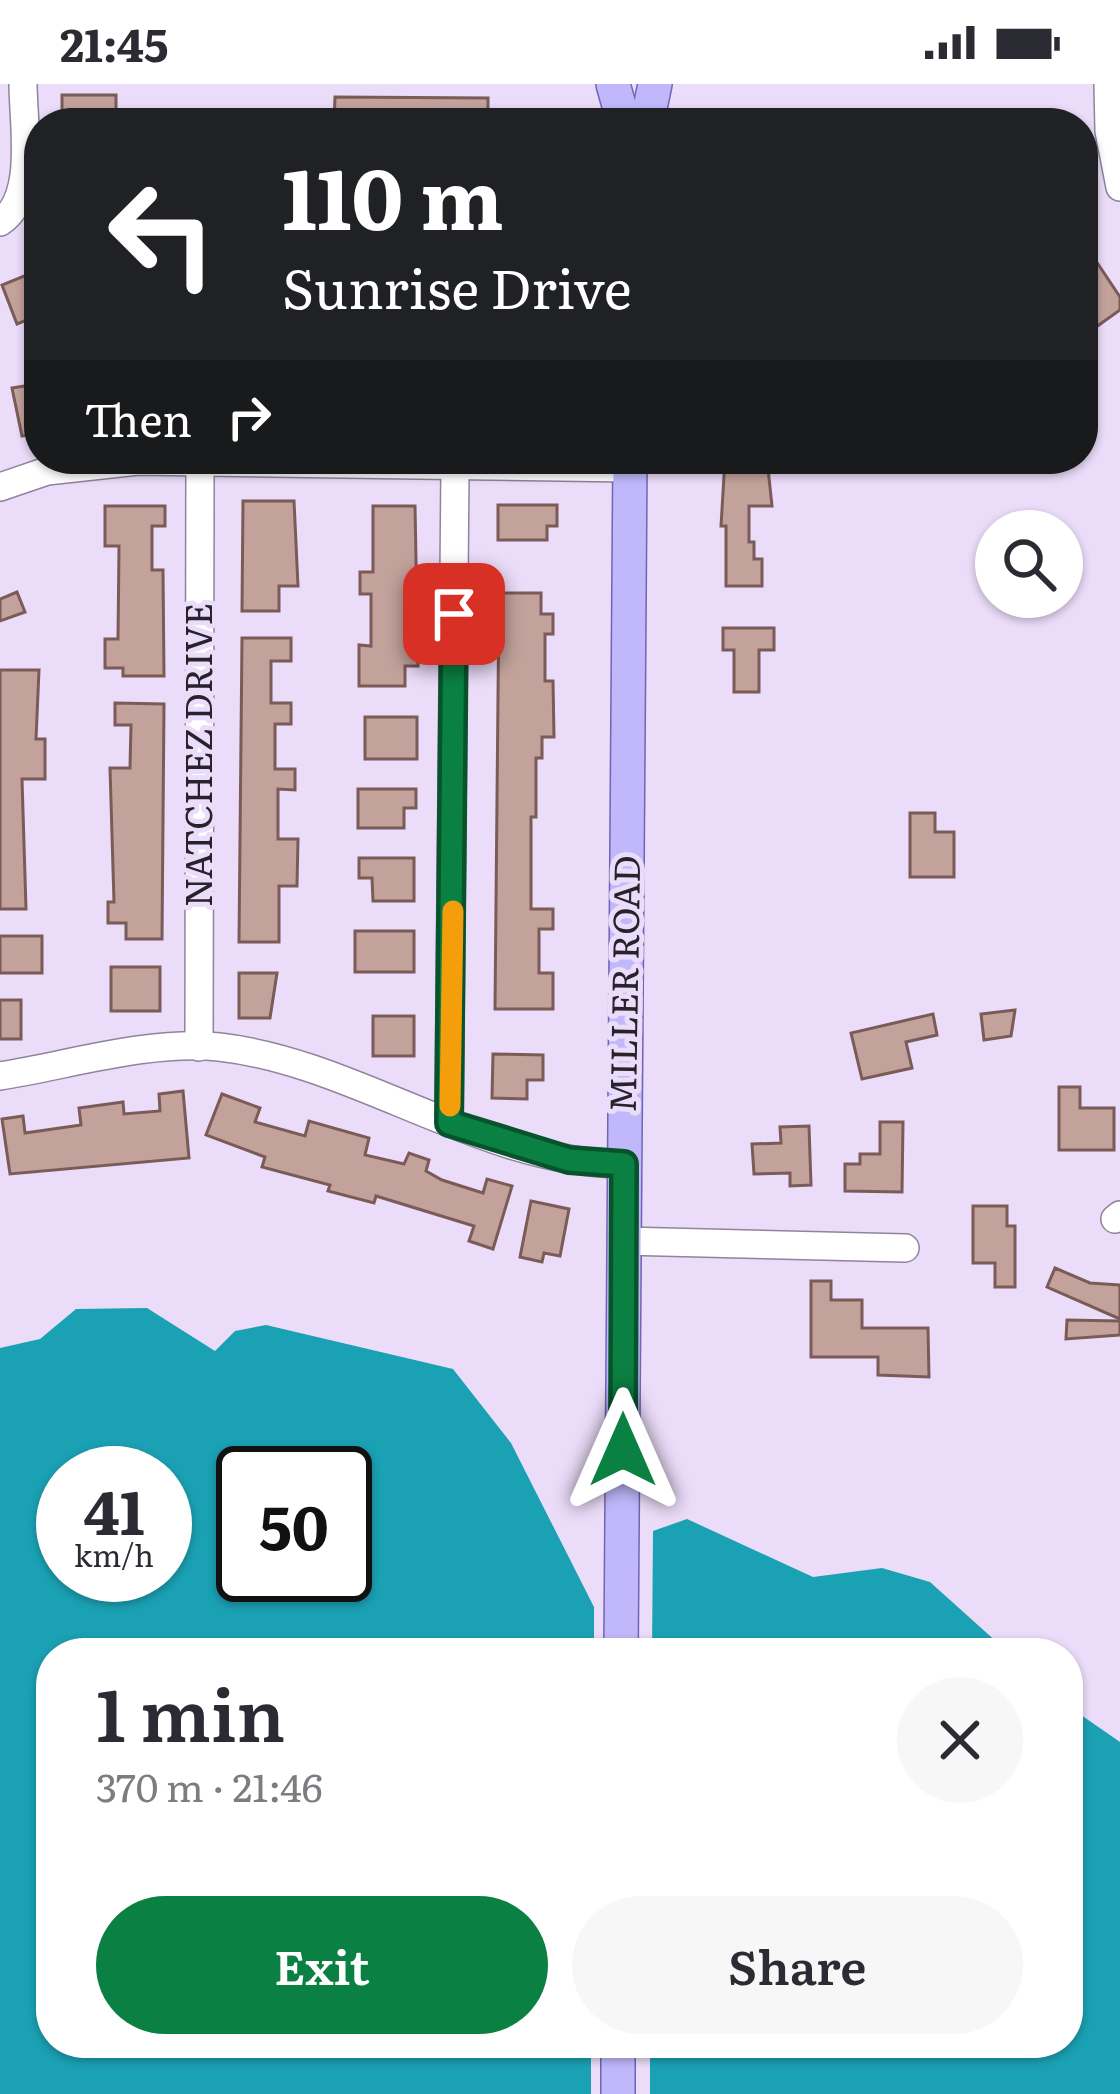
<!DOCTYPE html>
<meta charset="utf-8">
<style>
:root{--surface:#fff;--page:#f7f7f7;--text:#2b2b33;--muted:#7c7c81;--accent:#0b8043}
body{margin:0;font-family:Literata,serif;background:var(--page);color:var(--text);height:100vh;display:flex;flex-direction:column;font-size:45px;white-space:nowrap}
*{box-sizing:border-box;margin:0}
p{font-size:39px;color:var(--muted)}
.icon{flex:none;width:66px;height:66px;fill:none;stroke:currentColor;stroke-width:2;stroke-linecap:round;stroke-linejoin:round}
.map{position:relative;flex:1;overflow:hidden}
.drawer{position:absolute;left:36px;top:1554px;width:1047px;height:420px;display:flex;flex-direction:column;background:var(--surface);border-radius:48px;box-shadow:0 3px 9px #0004}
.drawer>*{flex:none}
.top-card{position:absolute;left:24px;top:24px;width:1074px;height:366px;border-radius:48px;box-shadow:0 3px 9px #0004;background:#202124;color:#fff;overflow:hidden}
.fabs{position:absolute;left:975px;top:426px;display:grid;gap:24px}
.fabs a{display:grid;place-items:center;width:108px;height:108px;border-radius:50%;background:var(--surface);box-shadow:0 3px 9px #0004;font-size:60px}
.speed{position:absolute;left:36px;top:1362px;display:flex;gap:24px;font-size:60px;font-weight:700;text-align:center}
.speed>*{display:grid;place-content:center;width:156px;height:156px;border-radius:50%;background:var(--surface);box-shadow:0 3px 9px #0004;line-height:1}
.speed small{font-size:30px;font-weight:400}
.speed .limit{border:6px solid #111;border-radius:18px;background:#fff;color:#111}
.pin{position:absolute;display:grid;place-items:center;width:102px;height:102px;color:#fff;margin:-51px;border-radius:24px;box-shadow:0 6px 18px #0006}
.me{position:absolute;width:132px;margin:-66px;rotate:0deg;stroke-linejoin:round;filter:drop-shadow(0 0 9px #0008)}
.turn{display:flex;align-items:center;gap:42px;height:252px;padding:0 60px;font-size:54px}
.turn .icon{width:156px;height:156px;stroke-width:2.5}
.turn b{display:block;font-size:84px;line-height:102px}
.then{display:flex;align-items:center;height:114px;padding:0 60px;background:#0003;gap:24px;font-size:45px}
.round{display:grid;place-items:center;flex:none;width:126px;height:126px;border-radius:63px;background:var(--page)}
.headline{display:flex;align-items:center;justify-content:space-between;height:204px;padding:0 60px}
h1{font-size:72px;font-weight:600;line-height:90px}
.cta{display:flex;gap:24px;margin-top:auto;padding:24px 60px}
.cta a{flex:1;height:138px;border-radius:72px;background:var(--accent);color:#fff;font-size:48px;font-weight:600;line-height:138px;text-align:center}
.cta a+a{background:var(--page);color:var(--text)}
.status{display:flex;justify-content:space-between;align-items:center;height:84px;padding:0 60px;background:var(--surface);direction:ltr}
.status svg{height:33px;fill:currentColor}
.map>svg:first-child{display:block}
.water{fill:#1ba1b4;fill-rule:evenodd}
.building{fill:#c4a29c;stroke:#7a5b57;stroke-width:3}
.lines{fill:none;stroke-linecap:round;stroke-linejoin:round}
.minor-casing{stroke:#91839d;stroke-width:30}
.major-casing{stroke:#7065b2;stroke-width:36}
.minor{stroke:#fff;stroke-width:27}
.major{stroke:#c0b8fb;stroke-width:33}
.route-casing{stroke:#07532c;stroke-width:30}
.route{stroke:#0b8043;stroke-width:21}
.slow{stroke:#f59e0b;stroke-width:21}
.labels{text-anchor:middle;stroke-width:10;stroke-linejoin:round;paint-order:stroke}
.street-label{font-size:36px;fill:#28222d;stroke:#ebdcf9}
</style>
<div class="status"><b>21:45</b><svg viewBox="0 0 49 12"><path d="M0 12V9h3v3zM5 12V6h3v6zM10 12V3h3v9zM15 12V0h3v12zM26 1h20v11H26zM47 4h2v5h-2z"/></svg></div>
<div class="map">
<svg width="1120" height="2010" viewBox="0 0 1120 2010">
<rect width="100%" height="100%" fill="#ebdcf9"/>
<g class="water">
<path d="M 147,1224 L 215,1267 L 235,1247 L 266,1241 L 453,1285 L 511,1359 L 594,1523 L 594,1569 L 51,1569 L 51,1959 L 591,1959 L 591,2010 L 0,2010 L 0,1264 L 40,1255 L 76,1225 ZM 165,1389 L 165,1491 L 63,1491 L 63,1389 ZM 243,1389 L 345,1389 L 345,1491 L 243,1491 Z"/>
<polygon points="687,1435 813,1493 882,1484 930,1498 1009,1569 652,1569 653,1447"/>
<polygon points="1068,1622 1120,1658 1120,2010 650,2010 650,1959 1068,1959"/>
</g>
<g class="building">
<polygon points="62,11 116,11 116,29 103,29 103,39 62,39"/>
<polygon points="335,13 488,14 488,39 334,39"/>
<polygon points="1096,177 1120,213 1120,226 1089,248 1083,238 1089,222 1083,214 1083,186"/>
<polygon points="39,186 39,231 17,240 2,201"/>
<polygon points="37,300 39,349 22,352 12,304"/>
<polygon points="725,375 767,375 772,422 749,422 749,458 754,458 754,475 762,475 762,502 726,502 726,442 721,442"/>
<polygon points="243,417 294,417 298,502 279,502 279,527 242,527"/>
<polygon points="498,421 557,421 557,442 547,442 547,456 498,456"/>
<polygon points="105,422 165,422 165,442 152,442 152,486 163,486 164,592 123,592 123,584 105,584 105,555 118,555 119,462 105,462"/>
<polygon points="373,422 415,422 418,582 405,582 405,602 359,602 359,561 371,562 371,510 360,510 360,488 373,488"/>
<polygon points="17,508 25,528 0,537 0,515"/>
<polygon points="499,509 541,509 541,530 553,530 553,550 545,550 545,597 553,597 554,653 542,653 542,674 536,674 536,733 531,733 531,825 553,825 553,845 539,845 539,889 553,889 553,925 495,925"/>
<polygon points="723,544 774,544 774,566 759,566 759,608 734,608 734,566 723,566"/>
<polygon points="242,554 291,554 291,577 271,577 271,619 291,619 291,640 275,640 275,685 295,685 295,706 278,705 278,755 298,755 297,802 279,802 279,858 239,858"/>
<polygon points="0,586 39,586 36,655 45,655 45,695 22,695 26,825 0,825"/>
<polygon points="115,619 164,620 162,855 126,855 126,839 108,839 108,818 114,818 110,684 130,684 131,641 115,641"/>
<rect x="365" y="633" width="52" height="42"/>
<polygon points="358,705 416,705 416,724 404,724 404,744 358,744"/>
<polygon points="910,729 935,729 935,748 954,748 954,793 910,793"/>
<polygon points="359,774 414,774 414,817 373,817 372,794 359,794"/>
<rect x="355" y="847" width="59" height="41"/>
<rect x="0" y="852" width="42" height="37"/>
<rect x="111" y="883" width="49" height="44"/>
<polygon points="239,889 277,889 270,934 239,934"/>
<rect x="0" y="916" width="21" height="39"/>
<polygon points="1015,926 1011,952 984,956 981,930"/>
<polygon points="933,930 937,951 906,958 912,984 862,995 851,949"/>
<rect x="373" y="932" width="41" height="40"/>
<polygon points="493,970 543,971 543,996 527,996 527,1015 492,1014"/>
<polygon points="1059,1003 1080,1003 1080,1024 1114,1024 1114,1066 1059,1066"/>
<polygon points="183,1007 189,1074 10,1090 2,1035 23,1032 25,1049 81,1041 79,1024 123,1018 124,1030 160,1027 159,1010"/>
<polygon points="222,1010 260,1024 255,1038 305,1052 309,1037 369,1054 365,1071 404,1080 409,1069 429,1076 426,1087 442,1096 483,1109 487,1095 512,1102 493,1165 469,1157 474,1142 376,1112 374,1119 328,1107 330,1101 262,1083 265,1073 206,1051"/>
<polygon points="880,1038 903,1038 902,1108 845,1107 845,1080 860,1080 860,1070 880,1070"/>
<polygon points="809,1042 811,1101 790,1102 790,1089 754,1090 752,1060 781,1059 780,1043"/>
<polygon points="531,1117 569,1125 560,1172 544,1169 542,1178 520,1173"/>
<polygon points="973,1122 1007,1122 1007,1142 1015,1142 1015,1203 995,1203 995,1179 973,1179"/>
<polygon points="1055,1184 1090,1199 1120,1201 1120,1235 1047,1203"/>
<polygon points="811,1197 831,1197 831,1216 862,1216 862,1244 928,1244 929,1293 878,1291 878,1273 811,1273"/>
<polygon points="1067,1236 1120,1237 1120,1251 1066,1255"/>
</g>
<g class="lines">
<g class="minor-casing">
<g id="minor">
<polyline points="1108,0 1109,47 1120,103"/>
<path d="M 0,138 C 37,115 23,39 23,0"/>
<polyline points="0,403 47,387 138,377 630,384"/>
<polyline points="199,963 200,378"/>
<path d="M 0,992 C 69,981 149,956 219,963 C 356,978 483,1080 624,1080"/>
<polyline points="449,1039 455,384"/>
<polyline points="1115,1135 1120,1131"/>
<polyline points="624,1157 905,1164"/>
</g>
</g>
<g class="major-casing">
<g id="major">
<polyline points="613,0 624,39"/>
<polyline points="647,39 655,0"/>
<polyline points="621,1569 630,375"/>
<polyline points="618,2010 618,1959"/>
</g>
</g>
<use href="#minor" class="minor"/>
<use href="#major" class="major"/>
</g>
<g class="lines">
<g class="route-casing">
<polyline id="route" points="454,530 449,1039 569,1076 624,1080 623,1366"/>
</g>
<use href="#route" class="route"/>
<polyline class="slow" points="450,1022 453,827"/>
</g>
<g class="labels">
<g class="street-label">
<text transform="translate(199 671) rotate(-90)" y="13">NATCHEZ DRIVE</text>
<text transform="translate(625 900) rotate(-89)" y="13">MILLER ROAD</text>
</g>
</g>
</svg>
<div class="fabs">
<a><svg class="icon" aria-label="search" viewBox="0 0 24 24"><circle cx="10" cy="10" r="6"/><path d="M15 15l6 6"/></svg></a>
</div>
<div class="speed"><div>41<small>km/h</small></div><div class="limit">50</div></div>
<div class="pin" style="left:454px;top:530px;background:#d93025"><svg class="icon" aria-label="arrive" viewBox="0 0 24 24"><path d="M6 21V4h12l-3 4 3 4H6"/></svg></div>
<svg class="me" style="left:623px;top:1366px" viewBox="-20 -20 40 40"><path d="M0-17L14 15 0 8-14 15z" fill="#0b8043" stroke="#fff" stroke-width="4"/></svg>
<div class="top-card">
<div class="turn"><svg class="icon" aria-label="left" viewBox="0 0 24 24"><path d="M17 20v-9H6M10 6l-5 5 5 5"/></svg><div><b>110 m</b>Sunrise Drive</div></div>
<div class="then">Then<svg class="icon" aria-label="right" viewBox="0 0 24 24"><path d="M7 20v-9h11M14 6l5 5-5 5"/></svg></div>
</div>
<section class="drawer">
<div class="headline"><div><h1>1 min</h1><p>370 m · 21:46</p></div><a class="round"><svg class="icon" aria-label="close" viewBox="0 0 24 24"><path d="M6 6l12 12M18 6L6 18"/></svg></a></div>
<div class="cta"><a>Exit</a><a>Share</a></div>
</section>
</div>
